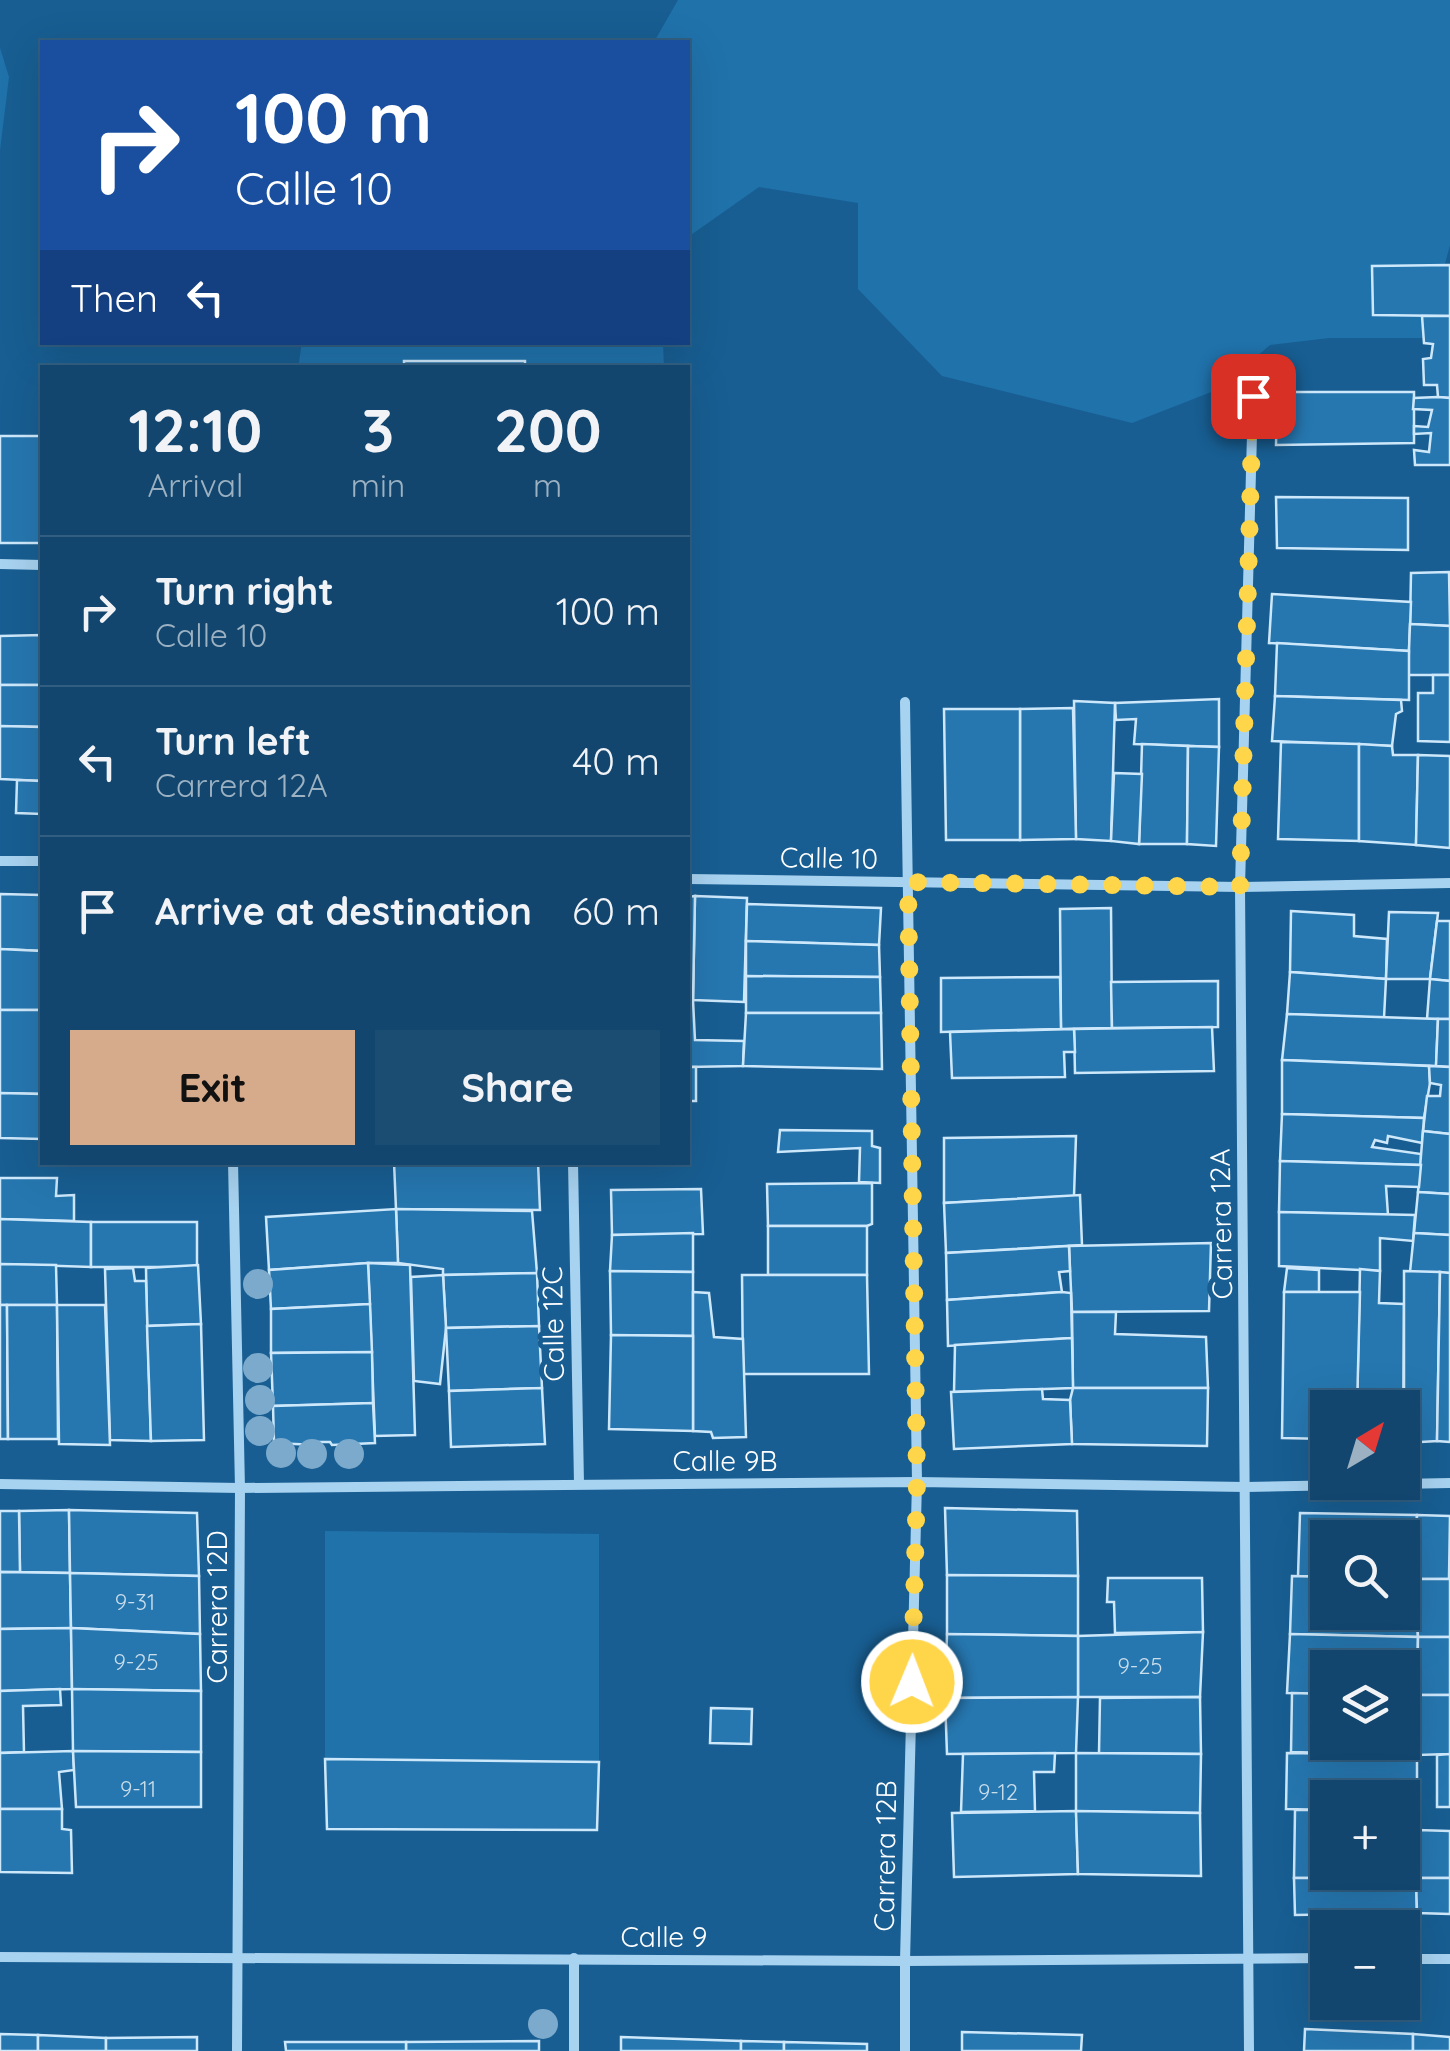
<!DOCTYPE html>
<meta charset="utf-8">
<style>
:root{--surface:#12466e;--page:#1b4d73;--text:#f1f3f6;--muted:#9cb1c2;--line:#315e81;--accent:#d6ab8b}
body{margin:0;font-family:Quicksand,sans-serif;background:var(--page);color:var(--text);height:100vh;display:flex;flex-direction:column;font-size:38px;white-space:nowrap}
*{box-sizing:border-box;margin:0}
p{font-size:32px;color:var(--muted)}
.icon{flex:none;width:55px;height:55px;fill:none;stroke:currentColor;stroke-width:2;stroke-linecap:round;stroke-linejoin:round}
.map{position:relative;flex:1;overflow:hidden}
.details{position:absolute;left:40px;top:365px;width:650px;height:800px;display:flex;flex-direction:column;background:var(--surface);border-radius:0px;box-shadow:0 10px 40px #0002,0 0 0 2px var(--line)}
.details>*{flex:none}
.hud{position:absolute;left:40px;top:40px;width:650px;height:305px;border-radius:0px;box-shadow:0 10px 40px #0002,0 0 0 2px var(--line);background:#1a4fa0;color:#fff;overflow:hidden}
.needle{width:65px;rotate:38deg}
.fabs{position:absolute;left:1310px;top:1390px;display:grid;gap:20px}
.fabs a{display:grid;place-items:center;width:110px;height:110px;border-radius:0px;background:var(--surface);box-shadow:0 10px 40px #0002,0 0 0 2px var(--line);font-size:50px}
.pin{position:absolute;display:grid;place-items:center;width:85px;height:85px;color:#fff;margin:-42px;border-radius:20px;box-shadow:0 5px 15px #0006}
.me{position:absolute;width:110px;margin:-55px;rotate:1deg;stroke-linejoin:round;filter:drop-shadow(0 0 8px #0008)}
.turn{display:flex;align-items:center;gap:35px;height:210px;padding:0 30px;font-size:45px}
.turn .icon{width:130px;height:130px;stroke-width:2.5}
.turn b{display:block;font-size:70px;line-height:85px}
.then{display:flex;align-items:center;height:95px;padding:0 30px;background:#0003;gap:20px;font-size:38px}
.eta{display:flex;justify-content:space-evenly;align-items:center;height:170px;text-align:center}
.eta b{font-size:60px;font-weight:700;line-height:70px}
.primary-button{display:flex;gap:20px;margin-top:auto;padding:20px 30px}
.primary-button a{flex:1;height:115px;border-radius:0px;background:var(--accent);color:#111;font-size:40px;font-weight:700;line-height:115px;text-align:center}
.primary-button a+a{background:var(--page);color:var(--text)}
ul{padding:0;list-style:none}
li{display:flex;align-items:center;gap:30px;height:150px;padding:0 30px;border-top:2px solid var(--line)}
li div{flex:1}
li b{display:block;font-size:38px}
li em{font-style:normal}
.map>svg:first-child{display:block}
.green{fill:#2072ab}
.building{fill:#2677b0;stroke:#cee8fb;stroke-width:2.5}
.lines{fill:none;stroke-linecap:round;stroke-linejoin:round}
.street{stroke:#a7d2f0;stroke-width:10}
.tree{fill:#7caacc}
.route{stroke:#ffd54a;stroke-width:18;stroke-dasharray:0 32.4}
.labels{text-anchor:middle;stroke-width:10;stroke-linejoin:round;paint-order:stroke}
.number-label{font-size:22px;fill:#c9ddeb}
.street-label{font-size:28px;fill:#fff;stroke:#185e92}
</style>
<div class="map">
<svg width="1450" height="2051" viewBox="0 0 1450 2051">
<rect width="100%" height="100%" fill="#185e92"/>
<g class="green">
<polygon points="678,0 1450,0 1450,245 1425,338 1329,338 1270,345 1219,389 1132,423 942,376 858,289 858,203 759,187 688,237 688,42 654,42"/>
<polygon points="0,48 9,77 0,150"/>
<polygon points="302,342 663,343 664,367 298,368"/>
<polygon points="325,1531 599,1534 599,1762 325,1759"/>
</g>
<g class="building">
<polygon points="1450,265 1450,316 1373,315 1372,266"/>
<polygon points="1422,316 1450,316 1450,398 1438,397 1437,385 1424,385 1423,359 1431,358 1433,344 1424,343"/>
<rect x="404" y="361" width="121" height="7"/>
<polygon points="1277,392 1414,392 1414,443 1276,445"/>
<polygon points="1438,397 1450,398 1450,465 1415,465 1414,450 1429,452 1431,433 1414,434 1414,426 1428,427 1432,410 1413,409 1414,398"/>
<rect x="0" y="436" width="40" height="107"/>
<polygon points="40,436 42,437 42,543 40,543"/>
<polygon points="1276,497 1408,498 1408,550 1277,548"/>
<polygon points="1449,572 1450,626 1410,624 1411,573"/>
<polygon points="1272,594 1411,602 1409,651 1269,643"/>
<polygon points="1410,624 1450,626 1450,675 1408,675"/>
<polygon points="42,635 42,685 0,685 0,636"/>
<polygon points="1277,643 1409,651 1409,700 1275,696"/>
<polygon points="1433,675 1450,675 1450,742 1418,741 1418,693 1433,693"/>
<polygon points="0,685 42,685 42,727 0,726"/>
<polygon points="1275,696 1401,700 1402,711 1396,714 1392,746 1272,741"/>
<polygon points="1219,699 1219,747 1134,744 1136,719 1116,720 1115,703"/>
<polygon points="1074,701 1115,703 1111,841 1076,839"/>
<polygon points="1073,708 1076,839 1020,840 1020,709"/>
<polygon points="944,709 1020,709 1020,840 946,840"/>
<polygon points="0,726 42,727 42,781 0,779"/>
<polygon points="1281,742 1359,744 1359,841 1278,839"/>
<polygon points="1142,744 1188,746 1187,844 1139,844"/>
<polygon points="1359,744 1392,746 1393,755 1418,755 1416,845 1359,841"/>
<polygon points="1188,746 1219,747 1216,846 1187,844"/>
<polygon points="1418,755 1450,756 1450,848 1416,845"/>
<polygon points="1114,773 1142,774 1139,844 1111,841"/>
<polygon points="17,780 42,781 42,814 16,813"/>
<polygon points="0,894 42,895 42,951 0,949"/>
<polygon points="695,896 747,898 744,1002 693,1000"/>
<polygon points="695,896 693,1000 688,1000 688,897"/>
<polygon points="747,904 881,908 879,945 746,941"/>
<polygon points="1111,908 1112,1028 1061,1029 1060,909"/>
<polygon points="1291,911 1354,915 1354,936 1387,939 1386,979 1290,972"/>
<polygon points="1389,912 1438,913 1430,979 1386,979"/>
<polygon points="1437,921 1450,921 1450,981 1430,979"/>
<polygon points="746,941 879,945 880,977 746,976"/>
<polygon points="0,949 42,951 42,1010 0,1010"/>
<polygon points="1290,972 1386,979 1384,1018 1287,1014"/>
<polygon points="746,976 880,977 881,1013 746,1013"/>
<polygon points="1060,977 1061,1029 941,1032 941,978"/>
<polygon points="1430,979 1450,981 1450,1019 1427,1019"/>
<polygon points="1218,981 1218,1027 1112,1028 1111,982"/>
<polygon points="688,1000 693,1000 695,1040 744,1041 743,1066 688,1067"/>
<polygon points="0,1010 42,1010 42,1094 0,1093"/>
<polygon points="746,1013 881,1013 882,1069 743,1066"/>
<polygon points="1287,1014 1438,1019 1436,1066 1282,1060"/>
<polygon points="1438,1019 1450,1019 1450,1067 1436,1066"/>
<polygon points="1212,1027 1214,1071 1075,1073 1074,1029"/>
<polygon points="1074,1029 1075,1052 1064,1052 1065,1077 952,1078 950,1032"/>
<polygon points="1282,1060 1429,1066 1430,1083 1424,1118 1282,1114"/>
<polygon points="1429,1066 1450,1067 1450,1134 1423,1131 1427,1096 1440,1096 1441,1085 1430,1083"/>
<rect x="688" y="1067" width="8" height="34"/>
<polygon points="0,1093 42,1094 42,1139 0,1138"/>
<polygon points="1282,1114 1424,1118 1422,1143 1388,1136 1387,1143 1375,1140 1372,1147 1421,1154 1421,1165 1280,1161"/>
<polygon points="780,1130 872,1131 872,1146 880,1148 880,1183 859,1182 860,1148 778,1152"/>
<polygon points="1423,1131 1450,1134 1450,1194 1418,1192"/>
<polygon points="1076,1136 1074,1196 944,1203 944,1138"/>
<polygon points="1280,1161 1421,1165 1419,1187 1386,1186 1388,1215 1279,1212"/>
<polygon points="394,1162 538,1162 540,1210 396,1209"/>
<polygon points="0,1178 57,1178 56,1196 74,1195 74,1221 0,1219"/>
<polygon points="872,1183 872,1224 867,1226 768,1226 767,1184"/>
<polygon points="701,1189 703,1234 612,1235 611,1190"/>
<polygon points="1418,1192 1450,1194 1450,1235 1414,1233"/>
<polygon points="1080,1195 1082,1245 946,1253 944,1203"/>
<polygon points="396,1209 532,1211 537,1273 443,1275 443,1269 398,1263"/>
<polygon points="396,1209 398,1263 368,1263 269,1270 266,1217"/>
<polygon points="1279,1212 1415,1215 1413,1241 1380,1238 1380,1271 1279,1266"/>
<polygon points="0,1219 91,1222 91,1267 0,1264"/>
<rect x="91" y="1222" width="106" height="45"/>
<rect x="768" y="1226" width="99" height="49"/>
<polygon points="693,1233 693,1272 610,1271 612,1235"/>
<polygon points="1414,1233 1450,1235 1450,1273 1410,1272"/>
<polygon points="1211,1243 1209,1311 1072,1312 1069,1246"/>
<polygon points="1069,1246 1070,1271 1059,1272 1062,1292 947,1300 946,1253"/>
<polygon points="368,1263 410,1265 415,1435 375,1436"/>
<polygon points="368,1263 370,1304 271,1309 269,1270"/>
<polygon points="0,1264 56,1265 57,1305 0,1305"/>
<polygon points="198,1265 201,1324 147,1326 146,1268"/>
<polygon points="133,1268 135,1281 146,1281 151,1441 110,1440 105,1269"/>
<polygon points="1287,1268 1319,1270 1319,1292 1284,1292"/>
<polygon points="1360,1269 1380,1271 1379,1303 1404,1304 1403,1450 1402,1408 1357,1408"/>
<polygon points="610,1271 693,1272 693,1336 611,1335"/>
<polygon points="1404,1271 1440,1272 1437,1441 1404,1443"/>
<polygon points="1440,1272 1450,1273 1450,1442 1437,1441"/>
<polygon points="537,1273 539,1326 446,1328 443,1275"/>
<polygon points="443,1275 446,1328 440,1384 414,1381 411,1277"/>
<polygon points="742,1275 867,1275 869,1374 743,1374"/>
<polygon points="693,1292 709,1293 714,1337 743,1339 746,1437 713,1438 711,1432 693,1431"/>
<polygon points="1062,1292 1071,1293 1072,1338 948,1346 947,1300"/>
<polygon points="1284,1292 1360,1292 1357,1408 1328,1408 1328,1439 1282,1438"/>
<polygon points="370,1304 372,1352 271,1353 271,1309"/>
<polygon points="0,1305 7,1305 8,1439 0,1439"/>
<polygon points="7,1305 57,1305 58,1439 8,1439"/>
<polygon points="57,1305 105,1305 110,1445 59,1444"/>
<polygon points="1072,1312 1116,1312 1115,1334 1206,1337 1208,1388 1073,1388"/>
<polygon points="201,1324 204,1440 151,1441 147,1326"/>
<polygon points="539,1326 542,1388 449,1391 446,1328"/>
<polygon points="611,1335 693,1336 693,1431 609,1429"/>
<polygon points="1072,1338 1073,1388 954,1392 955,1345"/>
<polygon points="372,1352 373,1403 273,1406 271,1353"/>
<polygon points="542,1388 545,1444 451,1447 449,1391"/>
<polygon points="1073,1388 1208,1388 1207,1446 1072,1444 1070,1400"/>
<polygon points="1042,1389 1043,1399 1070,1400 1072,1444 954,1449 951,1392"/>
<polygon points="373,1403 375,1443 332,1445 330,1442 318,1442 316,1445 274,1443 273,1406"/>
<polygon points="945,1508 1077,1511 1078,1576 947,1575"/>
<polygon points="69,1510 70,1573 20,1572 19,1511"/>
<polygon points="69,1510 197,1513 199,1576 70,1573"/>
<polygon points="0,1511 19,1511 20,1572 0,1572"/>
<polygon points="1300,1513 1417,1515 1415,1579 1402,1579 1402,1538 1328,1538 1328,1577 1298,1576"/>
<polygon points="1417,1515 1450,1516 1449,1579 1415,1579"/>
<polygon points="0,1572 70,1573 71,1628 0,1629"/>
<polygon points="70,1573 199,1576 200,1634 71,1628"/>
<polygon points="947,1575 1078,1576 1078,1636 947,1634"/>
<polygon points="1292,1576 1328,1577 1328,1612 1402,1612 1402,1579 1415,1579 1418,1637 1290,1634"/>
<polygon points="1108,1578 1202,1578 1203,1632 1115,1633 1114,1602 1107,1602"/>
<polygon points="1415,1579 1450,1579 1450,1637 1418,1637"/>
<polygon points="71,1628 72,1689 0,1691 0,1629"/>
<polygon points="71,1628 200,1634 201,1691 72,1689"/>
<polygon points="1203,1632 1200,1697 1078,1697 1078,1636"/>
<polygon points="947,1634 1078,1636 1078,1697 945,1698"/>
<polygon points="1290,1634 1418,1637 1417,1695 1402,1695 1402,1668 1328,1668 1328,1694 1287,1693"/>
<polygon points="1418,1637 1450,1637 1450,1695 1417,1695"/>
<polygon points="60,1689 61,1705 23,1706 24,1752 0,1753 0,1691"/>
<polygon points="72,1689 201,1691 201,1752 73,1751"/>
<polygon points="1292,1693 1328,1694 1328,1742 1402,1742 1402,1695 1417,1695 1417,1755 1291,1752"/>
<polygon points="1417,1695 1450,1695 1450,1754 1417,1755"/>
<polygon points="1078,1697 1076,1753 947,1754 945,1698"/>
<polygon points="1200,1697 1201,1754 1099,1753 1100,1698"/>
<polygon points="711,1708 752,1709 751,1744 710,1743"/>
<polygon points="73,1751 74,1770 59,1772 62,1809 0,1809 0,1753"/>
<polygon points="73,1751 201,1752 201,1807 76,1807"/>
<polygon points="1055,1753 1054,1772 1034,1772 1035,1811 961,1812 963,1754"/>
<polygon points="1076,1753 1201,1754 1200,1813 1076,1811"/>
<polygon points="1287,1753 1417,1755 1417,1812 1402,1812 1402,1798 1328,1798 1328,1810 1286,1809"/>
<polygon points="1450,1754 1450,1807 1437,1807 1437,1755"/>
<polygon points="325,1759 599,1762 597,1830 327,1829"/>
<polygon points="0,1809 62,1809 62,1829 71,1830 72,1873 0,1872"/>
<polygon points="1295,1810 1328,1810 1328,1872 1402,1872 1402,1812 1417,1812 1416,1878 1294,1878"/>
<polygon points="1076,1811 1078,1874 954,1877 952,1813"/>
<polygon points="1076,1811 1200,1813 1201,1876 1078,1874"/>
<polygon points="1417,1830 1450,1831 1450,1878 1416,1878"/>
<polygon points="1294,1878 1416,1878 1417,1913 1295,1915"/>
<polygon points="1416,1878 1450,1878 1450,1914 1417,1913"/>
<polygon points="1305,2029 1413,2034 1413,2051 1304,2051"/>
<polygon points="962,2032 1082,2035 1081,2051 962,2051"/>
<polygon points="0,2034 38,2035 38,2051 0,2051"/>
<polygon points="1413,2034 1450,2037 1450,2051 1413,2051"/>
<polygon points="38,2035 106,2038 106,2051 38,2051"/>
<polygon points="197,2037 197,2051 106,2051 106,2038"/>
<polygon points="621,2037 741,2041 741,2051 621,2051"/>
<polygon points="539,2041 539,2051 406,2051 406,2042"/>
<polygon points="741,2041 784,2042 784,2051 741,2051"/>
<polygon points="285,2042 406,2042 406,2051 286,2051"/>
<polygon points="784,2042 867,2044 867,2051 784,2051"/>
</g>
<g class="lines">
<g class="street">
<polyline points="0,564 42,565"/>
<polyline points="905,702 917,1482 905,1961 905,2051"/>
<polyline points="0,861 42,861"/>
<polyline points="688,879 1240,887 1450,883"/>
<polyline points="233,1162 240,1488 237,2051"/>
<polyline points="573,1162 579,1484"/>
<polyline points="0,1484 240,1488 917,1482 1246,1487 1450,1483"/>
<polyline points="0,1957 905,1961 1328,1958"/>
<polyline points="574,1958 574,2051"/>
<polyline points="1402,1959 1450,1959"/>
<polyline points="1249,2051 1240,887 1253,396"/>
</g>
</g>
<g class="tree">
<circle cx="258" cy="1284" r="15"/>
<circle cx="258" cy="1368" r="15"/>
<circle cx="260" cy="1400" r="15"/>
<circle cx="260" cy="1431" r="15"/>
<circle cx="281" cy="1453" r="15"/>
<circle cx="312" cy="1454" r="15"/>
<circle cx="349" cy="1454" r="15"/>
<circle cx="543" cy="2024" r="15"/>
</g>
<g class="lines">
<polyline class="route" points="912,1682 917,1482 908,882 1240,887 1253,396"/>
</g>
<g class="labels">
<g class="number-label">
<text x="135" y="1610">9-31</text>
<text x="136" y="1670">9-25</text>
<text x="1140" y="1674">9-25</text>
<text x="138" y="1797">9-11</text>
<text x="998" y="1800">9-12</text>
</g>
<g class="street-label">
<text transform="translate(829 858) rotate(1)" y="10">Calle 10</text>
<text transform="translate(1221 1224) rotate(-91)" y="10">Carrera 12A</text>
<text transform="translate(553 1324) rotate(-91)" y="10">Calle 12C</text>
<text x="725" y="1471">Calle 9B</text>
<text transform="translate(217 1607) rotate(-90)" y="10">Carrera 12D</text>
<text transform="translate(885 1856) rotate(-89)" y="10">Carrera 12B</text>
<text x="664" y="1947">Calle 9</text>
</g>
</g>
</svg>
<div class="fabs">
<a><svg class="needle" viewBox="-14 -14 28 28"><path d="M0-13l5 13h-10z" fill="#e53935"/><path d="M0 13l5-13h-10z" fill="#9cb1c2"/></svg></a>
<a><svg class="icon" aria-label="search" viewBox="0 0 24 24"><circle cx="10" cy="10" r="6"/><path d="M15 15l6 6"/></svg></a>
<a><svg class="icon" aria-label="layers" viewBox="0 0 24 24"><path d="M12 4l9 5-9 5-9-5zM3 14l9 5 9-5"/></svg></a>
<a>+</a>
<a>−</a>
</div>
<div class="pin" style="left:1253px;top:396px;background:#d93025"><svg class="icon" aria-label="arrive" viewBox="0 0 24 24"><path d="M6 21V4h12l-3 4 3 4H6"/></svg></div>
<svg class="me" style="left:912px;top:1682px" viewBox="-20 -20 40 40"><circle r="17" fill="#ffd54a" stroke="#fff" stroke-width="3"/><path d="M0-11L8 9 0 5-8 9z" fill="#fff"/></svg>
<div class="hud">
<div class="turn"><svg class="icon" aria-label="right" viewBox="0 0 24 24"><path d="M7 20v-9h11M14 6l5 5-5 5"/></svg><div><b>100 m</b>Calle 10</div></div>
<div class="then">Then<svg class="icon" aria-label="left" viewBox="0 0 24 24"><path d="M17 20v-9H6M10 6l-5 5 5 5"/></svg></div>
</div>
<section class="details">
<div class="eta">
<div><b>12:10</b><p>Arrival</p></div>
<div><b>3</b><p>min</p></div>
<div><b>200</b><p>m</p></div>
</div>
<ul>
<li><svg class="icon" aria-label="right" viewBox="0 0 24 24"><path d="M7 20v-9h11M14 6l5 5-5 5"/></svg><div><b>Turn right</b><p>Calle 10</p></div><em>100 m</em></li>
<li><svg class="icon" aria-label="left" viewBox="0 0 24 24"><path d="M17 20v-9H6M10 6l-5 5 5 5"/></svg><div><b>Turn left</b><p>Carrera 12A</p></div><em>40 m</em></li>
<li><svg class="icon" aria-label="arrive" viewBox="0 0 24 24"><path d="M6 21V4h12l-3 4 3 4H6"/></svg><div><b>Arrive at destination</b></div><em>60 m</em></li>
</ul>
<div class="primary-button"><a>Exit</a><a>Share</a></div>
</section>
</div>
